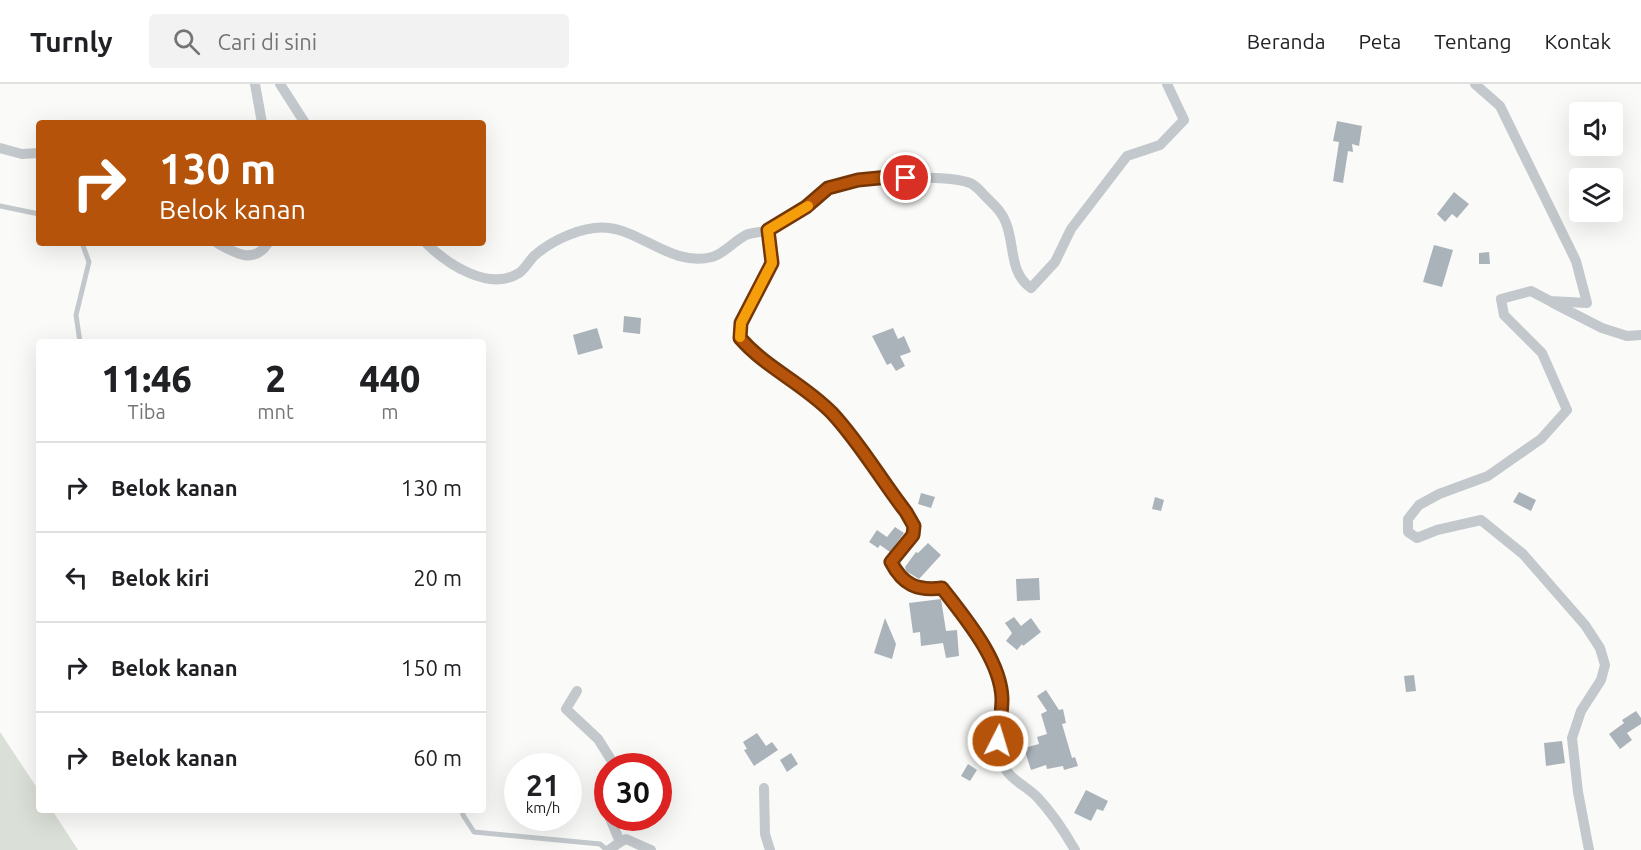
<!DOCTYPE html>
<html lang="id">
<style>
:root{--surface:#fff;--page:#f2f2f2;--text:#202124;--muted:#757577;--line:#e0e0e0}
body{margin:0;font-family:Ubuntu,sans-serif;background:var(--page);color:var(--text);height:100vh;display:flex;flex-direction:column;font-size:22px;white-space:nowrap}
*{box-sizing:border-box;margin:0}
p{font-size:20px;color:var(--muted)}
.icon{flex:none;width:33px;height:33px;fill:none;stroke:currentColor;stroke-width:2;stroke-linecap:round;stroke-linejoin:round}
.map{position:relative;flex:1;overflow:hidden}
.side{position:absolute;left:36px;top:255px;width:450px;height:474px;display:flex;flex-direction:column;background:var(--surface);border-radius:6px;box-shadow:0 6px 24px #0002}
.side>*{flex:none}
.banner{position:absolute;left:36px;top:36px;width:450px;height:126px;border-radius:6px;box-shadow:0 6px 24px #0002;background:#b45309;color:#fff;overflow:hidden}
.controls{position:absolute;left:1569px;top:18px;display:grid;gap:12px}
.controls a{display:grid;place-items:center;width:54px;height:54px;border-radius:6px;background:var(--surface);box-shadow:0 6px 24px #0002;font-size:30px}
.speed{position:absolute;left:504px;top:669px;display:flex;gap:12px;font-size:30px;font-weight:700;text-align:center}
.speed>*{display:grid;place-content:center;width:78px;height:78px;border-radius:50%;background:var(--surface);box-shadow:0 6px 24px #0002;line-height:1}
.speed small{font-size:15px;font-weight:400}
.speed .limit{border:9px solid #d22;background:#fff;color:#111}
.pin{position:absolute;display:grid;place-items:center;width:51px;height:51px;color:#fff;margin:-26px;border:3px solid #fff;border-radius:50%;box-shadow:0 2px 6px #0007}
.me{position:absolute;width:66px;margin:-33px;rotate:5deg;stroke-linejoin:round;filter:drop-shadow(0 0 4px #0008)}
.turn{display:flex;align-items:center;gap:21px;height:126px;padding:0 24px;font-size:27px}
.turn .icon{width:78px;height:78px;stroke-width:2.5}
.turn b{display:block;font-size:42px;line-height:51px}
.eta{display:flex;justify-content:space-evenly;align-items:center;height:102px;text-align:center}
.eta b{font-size:36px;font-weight:800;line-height:42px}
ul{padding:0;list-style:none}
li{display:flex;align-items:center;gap:18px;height:90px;padding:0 24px;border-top:2px solid var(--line)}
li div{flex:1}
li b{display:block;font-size:22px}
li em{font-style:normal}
header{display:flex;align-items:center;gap:36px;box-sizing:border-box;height:84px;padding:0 30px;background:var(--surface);border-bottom:2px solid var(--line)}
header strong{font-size:28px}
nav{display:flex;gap:33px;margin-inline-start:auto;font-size:21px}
.search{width:420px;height:54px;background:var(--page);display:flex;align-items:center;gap:15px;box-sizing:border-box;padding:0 21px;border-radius:6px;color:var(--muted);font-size:22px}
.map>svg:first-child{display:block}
.green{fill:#dadfd7}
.building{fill:#aab3b9}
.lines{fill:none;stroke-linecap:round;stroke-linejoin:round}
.lane{stroke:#c3c8cc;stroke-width:5}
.street{stroke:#c3c8cc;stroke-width:10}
.route-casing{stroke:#753606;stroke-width:15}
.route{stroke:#b45309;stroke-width:10}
.slow{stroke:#f59e0b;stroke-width:10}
</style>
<header>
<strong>Turnly</strong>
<div class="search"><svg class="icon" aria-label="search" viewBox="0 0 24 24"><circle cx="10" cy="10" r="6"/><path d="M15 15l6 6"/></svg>Cari di sini</div>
<nav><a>Beranda</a><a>Peta</a><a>Tentang</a><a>Kontak</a></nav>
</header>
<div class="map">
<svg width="1641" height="766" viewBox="0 0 1641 766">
<rect width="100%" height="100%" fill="#fafaf8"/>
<polygon class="green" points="0,648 39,707 39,726 52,726 78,766 0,766"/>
<g class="building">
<polygon points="1337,37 1362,42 1359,62 1352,60 1353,68 1348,67 1343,99 1333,97 1339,58 1333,57"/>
<polygon points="1454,108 1469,120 1457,134 1452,130 1445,138 1437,130"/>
<polygon points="1434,161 1453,166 1442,203 1423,198"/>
<polygon points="1489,168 1490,180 1479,180 1479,169"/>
<polygon points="624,232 641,234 640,250 623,248"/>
<polygon points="597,244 603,264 578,271 573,251"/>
<polygon points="893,244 898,255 904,252 911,268 900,272 905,282 896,287 891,279 887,281 872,252"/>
<polygon points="1519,408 1536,416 1531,427 1513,418"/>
<polygon points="921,409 935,413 931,424 918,420"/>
<polygon points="1155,413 1164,416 1161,427 1152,425"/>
<polygon points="895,443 904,449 890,468 880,461 878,464 869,458 877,446 887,453"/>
<polygon points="928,459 941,471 919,495 906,487 905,483 916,468 918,469"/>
<polygon points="1039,494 1040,516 1017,517 1016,495"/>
<polygon points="941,515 946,547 957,546 959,572 946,574 943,559 921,562 920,548 913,549 909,519"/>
<polygon points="1014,533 1021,542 1031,534 1041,548 1023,562 1022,560 1017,566 1006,557 1012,549 1005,539"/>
<polygon points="885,534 896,560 892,575 874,569"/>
<polygon points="1414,591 1416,607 1406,608 1404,592"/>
<polygon points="1046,606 1059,626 1063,625 1066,639 1062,640 1072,674 1075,673 1078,682 1064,686 1063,682 1047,685 1046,681 1031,686 1024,664 1039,660 1037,653 1047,650 1041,630 1047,627 1037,612"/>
<polygon points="1636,627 1641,634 1641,640 1627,649 1632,656 1620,665 1609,650 1624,639 1622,636"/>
<polygon points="757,649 766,662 772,658 778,666 754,682 744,666 747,665 743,658"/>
<polygon points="1562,657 1565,679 1546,682 1544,659"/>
<polygon points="791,669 798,680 787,688 780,676"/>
<polygon points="968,680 977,686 970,697 961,692"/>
<polygon points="1086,706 1108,717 1103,727 1097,725 1091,737 1074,729"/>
</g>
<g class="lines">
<g class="lane">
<polyline points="0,122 39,130"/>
<polyline points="80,258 76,231 89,178 82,159"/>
<polyline points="462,726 463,731 474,748 600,760 607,766"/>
</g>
<g class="street">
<polyline points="255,0 262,39"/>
<polyline points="280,0 305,39"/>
<polyline points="1475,0 1500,22 1576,177 1587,219 1550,217 1531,207 1501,215 1504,231 1542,269 1567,326 1541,355 1488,392 1439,410 1419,421 1408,435 1408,448 1417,454 1437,446 1481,436 1523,470 1585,541 1600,564 1605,581 1601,596 1581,627 1572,654 1578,708 1589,766"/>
<polyline points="0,64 22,70 39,69"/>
<path d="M 768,146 L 772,179 L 741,239 L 740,254 C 766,284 804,300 832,329 C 860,359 881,396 906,428 L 914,442 L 913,451 L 891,479 C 903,501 917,507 942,504 C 965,534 1002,577 1002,616 C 1002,637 994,659 1002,679 C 1008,695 1027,702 1038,714 C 1053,730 1064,747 1075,766"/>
<path d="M 217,159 C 235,169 254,181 268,159"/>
<path d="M 426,159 C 447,180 489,208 519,189 C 525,185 529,177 534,172 C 552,156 584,141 609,144 C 643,148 673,183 712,173 C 724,170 734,157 746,151 C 752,148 761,149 768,146 C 791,138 807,118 827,105 C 846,92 948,90 970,99 C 977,102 982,109 987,114 C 995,122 1002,128 1006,139 C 1015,161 1009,189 1031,204 L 1055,178 L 1071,145 L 1127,72 L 1160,61 L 1184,36 L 1167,0"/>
<polyline points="1553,219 1602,244 1627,252 1641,251"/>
<polyline points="577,607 566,625 598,655 615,682"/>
<polyline points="764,704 765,750 770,766"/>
<polyline points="620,758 626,755 651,766"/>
<polyline points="609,766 620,758 610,734"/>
</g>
</g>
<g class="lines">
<g class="route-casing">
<path id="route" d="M 906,94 L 889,93 L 858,96 L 828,104 L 806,123 L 768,146 L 772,179 L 741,239 L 740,254 C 766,284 804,300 832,329 C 860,359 881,396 906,428 L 914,442 L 913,451 L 891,478 C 903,501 917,507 942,504 C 965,534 1001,576 1002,615 C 1002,629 999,643 998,657"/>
</g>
<use href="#route" class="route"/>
<polyline class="slow" points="740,253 741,239 772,179 768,146 808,122"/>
</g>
</svg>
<div class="controls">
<a><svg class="icon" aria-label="sound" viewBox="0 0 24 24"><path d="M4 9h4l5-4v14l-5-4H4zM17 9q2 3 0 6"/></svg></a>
<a><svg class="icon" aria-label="layers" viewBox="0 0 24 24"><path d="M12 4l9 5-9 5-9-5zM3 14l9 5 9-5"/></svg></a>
</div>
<div class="speed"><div>21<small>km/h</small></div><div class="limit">30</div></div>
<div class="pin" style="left:906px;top:94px;background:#d93025"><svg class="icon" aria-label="arrive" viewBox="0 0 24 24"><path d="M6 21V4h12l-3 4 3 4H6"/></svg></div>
<svg class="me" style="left:998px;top:657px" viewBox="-20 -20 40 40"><circle r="17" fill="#b45309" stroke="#fff" stroke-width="3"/><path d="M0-11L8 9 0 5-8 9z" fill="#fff"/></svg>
<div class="banner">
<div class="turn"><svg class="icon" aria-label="right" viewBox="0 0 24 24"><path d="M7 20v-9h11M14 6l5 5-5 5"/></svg><div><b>130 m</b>Belok kanan</div></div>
</div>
<section class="side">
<div class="eta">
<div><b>11:46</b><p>Tiba</p></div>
<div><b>2</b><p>mnt</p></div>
<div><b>440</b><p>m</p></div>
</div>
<ul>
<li><svg class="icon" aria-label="right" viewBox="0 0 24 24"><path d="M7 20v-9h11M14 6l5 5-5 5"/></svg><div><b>Belok kanan</b></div><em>130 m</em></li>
<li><svg class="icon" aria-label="left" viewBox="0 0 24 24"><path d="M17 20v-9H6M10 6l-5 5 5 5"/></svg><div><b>Belok kiri</b></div><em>20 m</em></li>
<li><svg class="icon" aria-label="right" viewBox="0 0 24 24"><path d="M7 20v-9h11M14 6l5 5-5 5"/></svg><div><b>Belok kanan</b></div><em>150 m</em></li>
<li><svg class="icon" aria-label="right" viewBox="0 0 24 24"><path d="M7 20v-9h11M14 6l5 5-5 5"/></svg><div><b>Belok kanan</b></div><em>60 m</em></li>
</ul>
</section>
</div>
